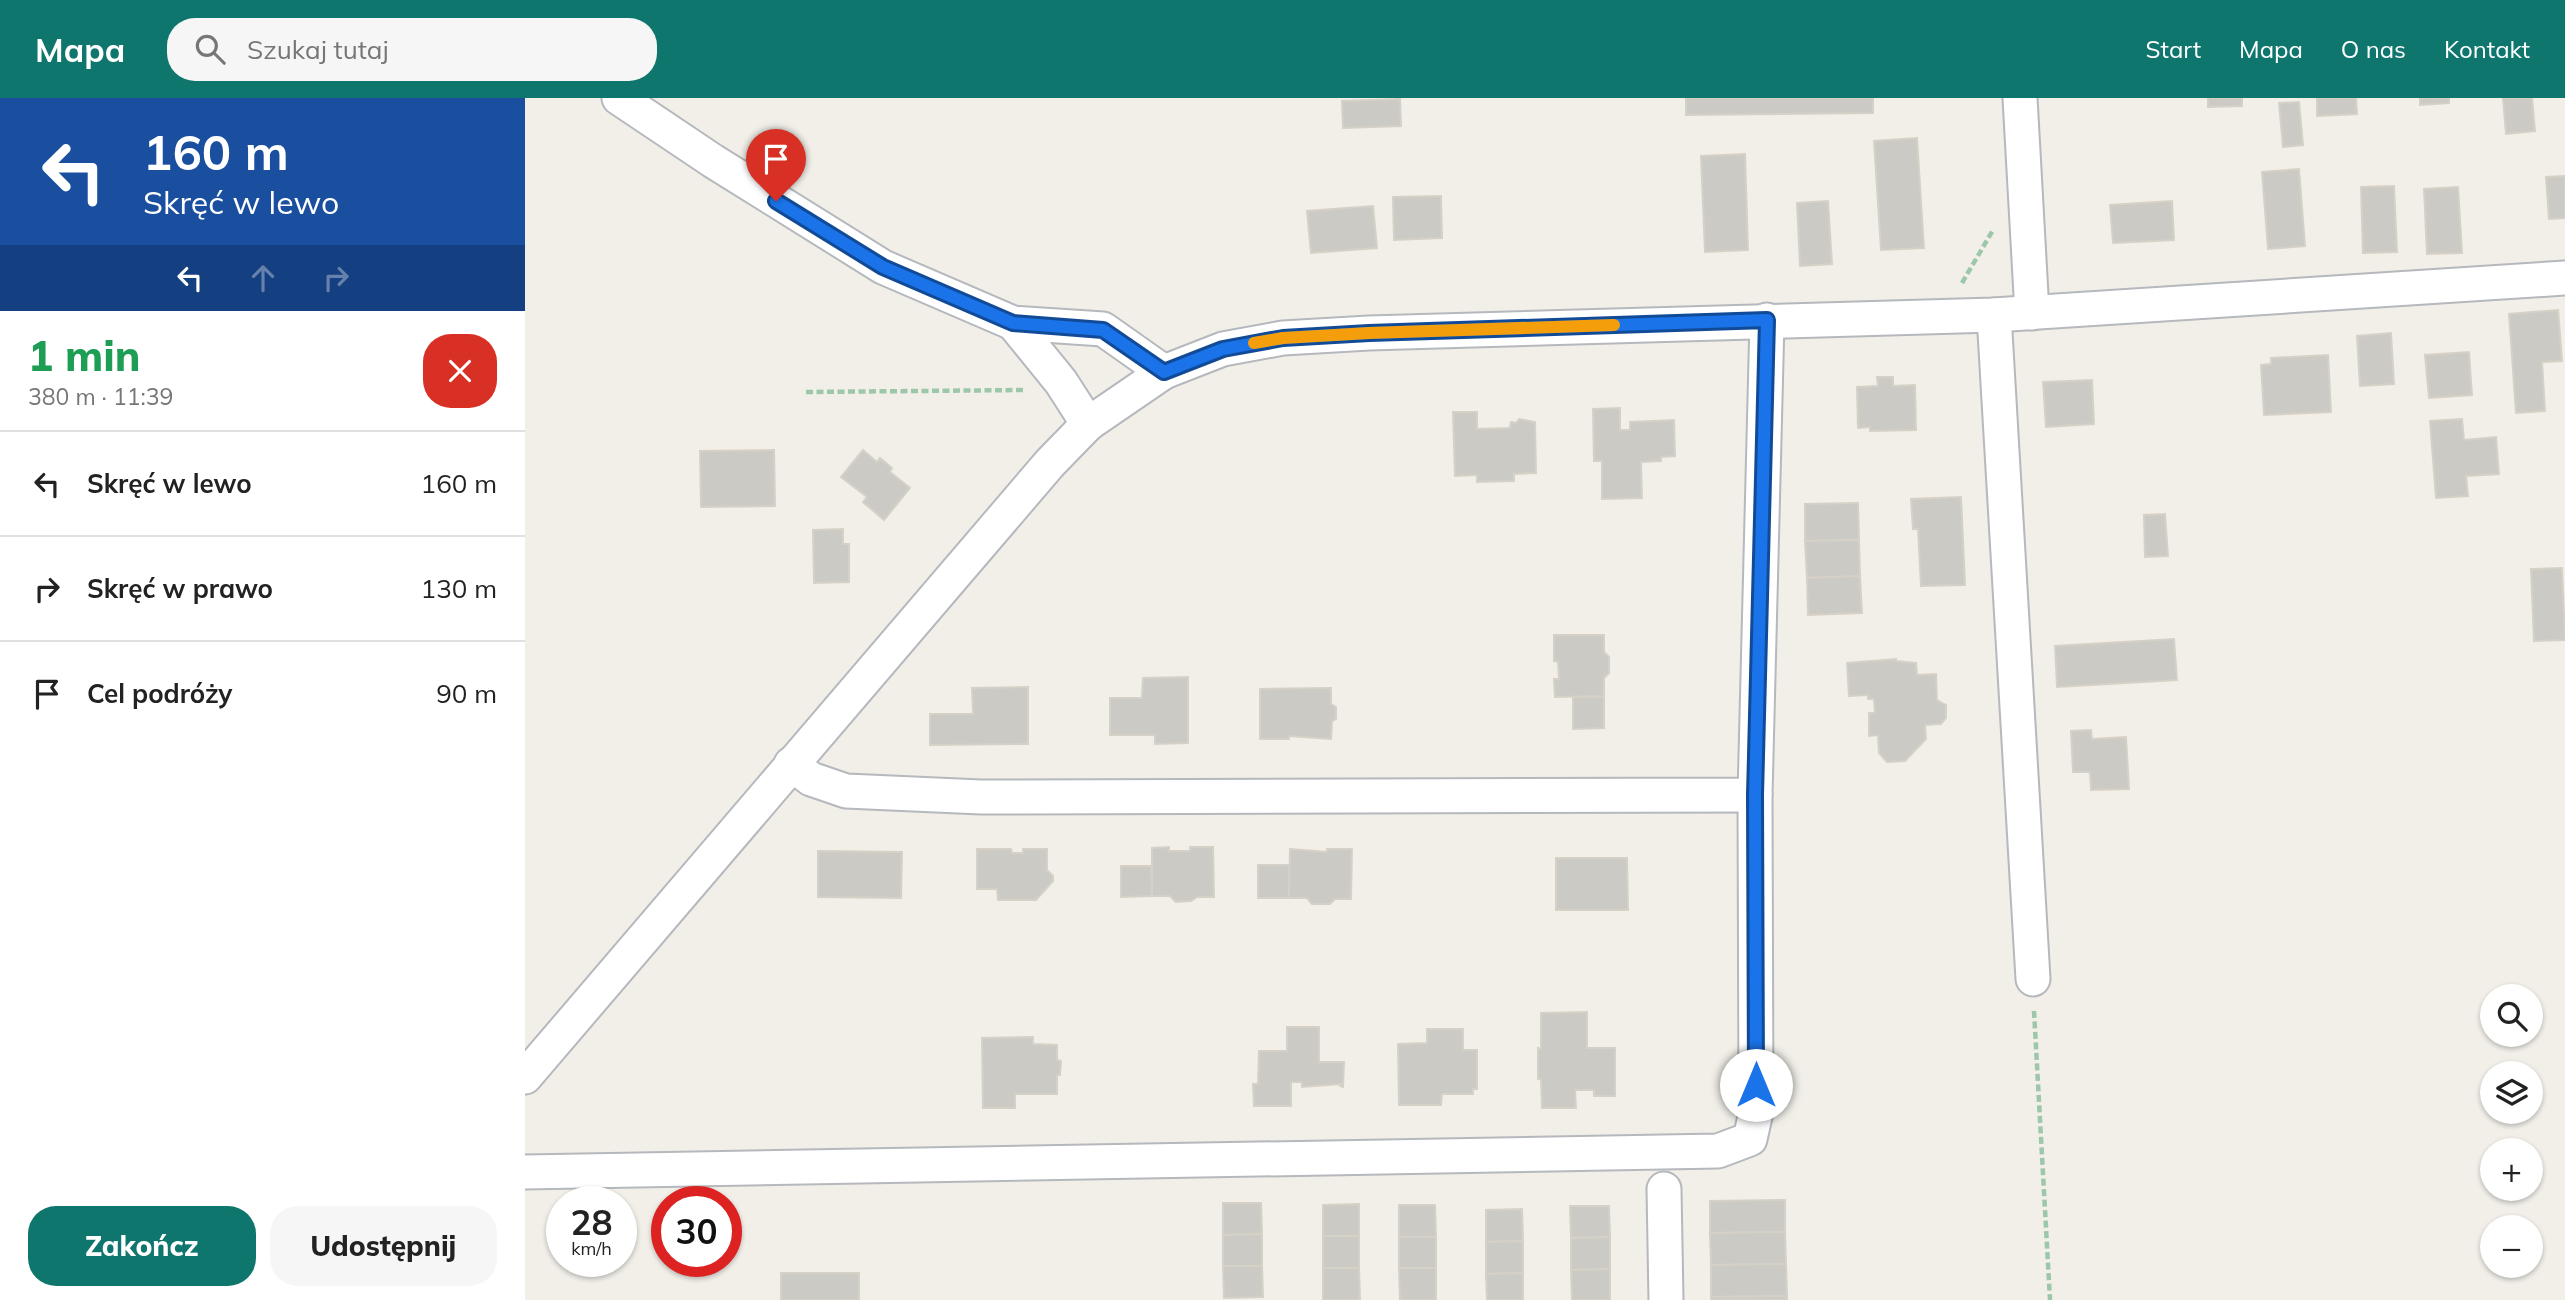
<!DOCTYPE html>
<html lang="pl">
<meta charset="utf-8">
<style>
:root{--surface:#fff;--page:#f6f6f6;--text:#222;--muted:#767676;--line:#e0e0e0;--accent:#0f766e}
body{margin:0;font-family:Mulish,sans-serif;background:var(--page);color:var(--text);height:100vh;display:flex;flex-direction:column;font-size:26px;white-space:nowrap}
*{box-sizing:border-box;margin:0}
p{font-size:23px;color:var(--muted)}
.icon{flex:none;width:38px;height:38px;fill:none;stroke:currentColor;stroke-width:2;stroke-linecap:round;stroke-linejoin:round}
.map{position:relative;flex:1;overflow:hidden}
.details{display:flex;flex-direction:column;background:var(--surface);width:525px}
.details>*{flex:none}
.hud{background:#1a4fa0;color:#fff;overflow:hidden}
.buttons{position:absolute;left:1955px;top:886px;display:grid;gap:14px}
.buttons a{display:grid;place-items:center;width:63px;height:63px;border-radius:50%;background:var(--surface);box-shadow:0 2px 5px #0004;font-size:35px}
.speed{position:absolute;left:21px;top:1088px;display:flex;gap:14px;font-size:35px;font-weight:700;text-align:center}
.speed>*{display:grid;place-content:center;width:91px;height:91px;border-radius:50%;background:var(--surface);box-shadow:0 2px 5px #0004;line-height:1}
.speed small{font-size:18px;font-weight:400}
.speed .limit{border:10px solid #d22;background:#fff;color:#111}
.pin{position:absolute;display:grid;place-items:center;width:60px;height:60px;color:#fff;margin:-72px -30px;border-radius:50% 50% 50% 0;rotate:-45deg;box-shadow:0 0 7px #0007}
.pin .icon{rotate:45deg}
.me{position:absolute;width:77px;margin:-38px;rotate:0deg;stroke-linejoin:round;filter:drop-shadow(0 0 5px #0008)}
.turn{display:flex;align-items:center;gap:24px;height:147px;padding:0 28px;font-size:32px}
.turn .icon{width:91px;height:91px;stroke-width:2.5}
.turn b{display:block;font-size:49px;line-height:60px}
.lanes{display:flex;align-items:center;height:66px;padding:0 28px;background:#0003;justify-content:center;gap:35px;direction:ltr}
.lanes .off{opacity:.35}
.round{display:grid;place-items:center;flex:none;width:74px;height:74px;border-radius:28px;background:var(--page)}
.head{display:flex;align-items:center;justify-content:space-between;height:119px;padding:0 28px}
h1{font-size:42px;font-weight:800;line-height:52px;color:#1e9e55}
.action{display:flex;gap:14px;margin-top:auto;padding:14px 28px}
.action a{flex:1;height:80px;border-radius:28px;background:var(--accent);color:#fff;font-size:28px;font-weight:800;line-height:80px;text-align:center}
.action a+a{background:var(--page);color:var(--text)}
ul{padding:0;list-style:none}
li{display:flex;align-items:center;gap:21px;height:105px;padding:0 28px;border-top:2px solid var(--line)}
li div{flex:1}
li b{display:block;font-size:26px}
li em{font-style:normal}
header{display:flex;align-items:center;gap:42px;box-sizing:border-box;height:98px;padding:0 35px;background:var(--accent);color:#fff}
header strong{font-size:33px}
nav{display:flex;gap:38px;margin-inline-start:auto;font-size:24px}
.search{width:490px;height:63px;background:var(--page);display:flex;align-items:center;gap:18px;box-sizing:border-box;padding:0 24px;border-radius:28px;color:var(--muted);font-size:26px}
main{display:flex;flex:1;min-height:0}
.map>svg:first-child{display:block}
.building{fill:#cccac5;stroke:#d6d1c6;stroke-width:2}
.lines{fill:none;stroke-linecap:round;stroke-linejoin:round}
.minor-casing{stroke:#b5b8bc;stroke-width:37}
.path{stroke:#9cc7a9;stroke-width:4.5;stroke-dasharray:7 3.5;stroke-linecap:butt}
.minor{stroke:#fff;stroke-width:33}
.route-casing{stroke:#114b97;stroke-width:18}
.route{stroke:#1a73e8;stroke-width:12}
.slow{stroke:#f59e0b;stroke-width:12}
</style>
<header>
<strong>Mapa</strong>
<div class="search"><svg class="icon" aria-label="search" viewBox="0 0 24 24"><circle cx="10" cy="10" r="6"/><path d="M15 15l6 6"/></svg>Szukaj tutaj</div>
<nav><a>Start</a><a>Mapa</a><a>O nas</a><a>Kontakt</a></nav>
</header>
<main>
<section class="details">
<div class="hud">
<div class="turn"><svg class="icon" aria-label="left" viewBox="0 0 24 24"><path d="M17 20v-9H6M10 6l-5 5 5 5"/></svg><div><b>160 m</b>Skręć w lewo</div></div>
<div class="lanes"><svg class="icon" aria-label="left" viewBox="0 0 24 24"><path d="M17 20v-9H6M10 6l-5 5 5 5"/></svg><svg class="icon off" aria-label="ahead" viewBox="0 0 24 24"><path d="M12 20V5M6 11l6-6 6 6"/></svg><svg class="icon off" aria-label="right" viewBox="0 0 24 24"><path d="M7 20v-9h11M14 6l5 5-5 5"/></svg></div>
</div>
<div class="head"><div><h1>1 min</h1><p>380 m · 11:39</p></div><a class="round" style="background:#d93025;color:#fff"><svg class="icon" aria-label="close" viewBox="0 0 24 24"><path d="M6 6l12 12M18 6L6 18"/></svg></a></div>
<ul>
<li><svg class="icon" aria-label="left" viewBox="0 0 24 24"><path d="M17 20v-9H6M10 6l-5 5 5 5"/></svg><div><b>Skręć w lewo</b></div><em>160 m</em></li>
<li><svg class="icon" aria-label="right" viewBox="0 0 24 24"><path d="M7 20v-9h11M14 6l5 5-5 5"/></svg><div><b>Skręć w prawo</b></div><em>130 m</em></li>
<li><svg class="icon" aria-label="arrive" viewBox="0 0 24 24"><path d="M6 21V4h12l-3 4 3 4H6"/></svg><div><b>Cel podróży</b></div><em>90 m</em></li>
</ul>
<div class="action"><a>Zakończ</a><a>Udostępnij</a></div>
</section>
<div class="map">
<svg width="2040" height="1202" viewBox="0 0 2040 1202">
<rect width="100%" height="100%" fill="#f1efe8"/>
<g class="building">
<polygon points="1161,0 1348,0 1348,15 1161,17"/>
<polygon points="1683,0 1717,0 1717,8 1683,9"/>
<polygon points="1792,0 1831,0 1832,16 1792,18"/>
<polygon points="1895,0 1924,0 1924,5 1895,7"/>
<polygon points="1978,0 2007,0 2010,33 1981,36"/>
<polygon points="875,1 876,28 818,30 817,3"/>
<polygon points="1774,4 1778,47 1758,49 1754,5"/>
<polygon points="1392,40 1399,150 1356,152 1349,43"/>
<polygon points="1220,56 1223,152 1180,154 1176,58"/>
<polygon points="1774,71 1780,148 1743,151 1737,74"/>
<polygon points="2040,78 2040,120 2024,121 2021,79"/>
<polygon points="1869,88 1872,154 1838,155 1836,89"/>
<polygon points="1933,89 1937,155 1902,156 1899,91"/>
<polygon points="916,98 917,140 869,142 868,99"/>
<polygon points="1303,103 1307,166 1275,168 1272,105"/>
<polygon points="1647,103 1649,142 1588,145 1585,107"/>
<polygon points="848,108 852,150 786,155 782,113"/>
<polygon points="2033,212 2037,263 2017,264 2020,313 1991,315 1984,216"/>
<polygon points="1866,235 1869,286 1835,288 1832,238"/>
<polygon points="1944,254 1947,297 1904,300 1900,257"/>
<polygon points="1803,257 1806,314 1739,317 1736,267 1746,266 1746,260"/>
<polygon points="1352,279 1368,279 1368,288 1390,287 1391,332 1345,333 1345,329 1333,330 1332,289 1353,288"/>
<polygon points="1567,282 1569,326 1521,329 1518,284"/>
<polygon points="1095,310 1095,332 1105,332 1105,324 1149,322 1150,358 1136,359 1136,363 1116,364 1117,400 1077,401 1077,363 1069,363 1068,311"/>
<polygon points="928,314 952,314 952,331 985,330 986,324 991,325 994,321 1010,324 1011,375 989,376 989,383 952,384 952,377 930,378"/>
<polygon points="1937,321 1939,342 1971,339 1974,376 1941,378 1943,398 1911,400 1905,323"/>
<polygon points="249,352 250,408 176,409 175,353"/>
<polygon points="338,352 352,364 355,360 367,370 365,374 385,390 359,422 338,404 342,399 316,379"/>
<polygon points="1436,399 1440,487 1396,488 1393,431 1388,431 1386,401"/>
<polygon points="1333,405 1334,442 1280,443 1280,406"/>
<polygon points="1640,416 1643,458 1620,459 1619,417"/>
<polygon points="318,431 318,446 324,446 324,484 289,485 288,432"/>
<polygon points="1334,442 1335,478 1282,480 1280,443"/>
<polygon points="2037,470 2040,542 2009,543 2006,471"/>
<polygon points="1335,478 1337,515 1283,517 1282,480"/>
<polygon points="1029,537 1079,537 1079,554 1084,559 1084,575 1079,580 1079,598 1030,599 1029,581 1034,581 1033,564 1029,563"/>
<polygon points="1649,541 1652,582 1532,589 1530,548"/>
<polygon points="1371,561 1371,563 1391,565 1392,577 1411,576 1412,602 1421,607 1421,620 1416,626 1400,627 1401,641 1380,663 1362,664 1354,655 1353,637 1344,638 1344,615 1350,615 1349,601 1343,601 1343,597 1324,598 1322,565"/>
<polygon points="663,579 663,645 630,646 630,637 585,637 585,600 617,600 618,580"/>
<polygon points="503,589 503,646 405,647 405,616 448,616 447,590"/>
<polygon points="806,590 806,606 811,609 811,621 807,623 806,641 764,638 764,641 735,641 735,591"/>
<polygon points="1048,599 1079,599 1079,630 1048,631"/>
<polygon points="1566,632 1567,641 1601,639 1604,691 1566,692 1565,674 1548,674 1546,633"/>
<polygon points="644,749 644,753 665,753 665,749 688,749 689,799 672,799 666,803 651,804 645,798 627,798 627,750"/>
<polygon points="452,751 486,751 487,755 498,755 498,751 522,751 522,772 528,778 528,783 511,802 473,802 472,791 452,791"/>
<polygon points="765,751 802,754 802,751 827,751 826,801 810,801 805,806 787,806 782,800 764,800"/>
<polygon points="293,753 377,754 376,800 293,799"/>
<polygon points="1031,760 1102,760 1103,812 1031,812"/>
<rect x="733" y="767" width="31" height="33"/>
<polygon points="596,768 626,768 627,798 596,799"/>
<polygon points="1062,914 1062,950 1090,950 1090,998 1069,998 1069,992 1050,992 1051,1010 1017,1010 1016,981 1013,981 1013,950 1016,951 1016,915"/>
<polygon points="762,929 794,929 794,964 819,964 818,989 815,988 816,986 777,989 777,984 766,984 766,1008 729,1008 728,986 733,986 734,953 762,953"/>
<polygon points="902,931 938,931 938,952 952,952 952,991 948,991 948,996 917,996 916,1007 874,1007 873,946 902,945"/>
<polygon points="508,939 508,946 532,947 532,962 536,963 535,977 532,977 532,996 490,996 490,1010 458,1010 457,940"/>
<polygon points="1260,1102 1260,1134 1185,1135 1185,1103"/>
<polygon points="698,1105 736,1105 737,1136 698,1137"/>
<polygon points="834,1106 834,1138 798,1138 798,1107"/>
<polygon points="874,1107 910,1107 911,1139 874,1139"/>
<polygon points="1045,1108 1084,1108 1085,1139 1046,1140"/>
<polygon points="997,1111 998,1143 961,1144 961,1112"/>
<polygon points="1260,1134 1261,1166 1186,1167 1185,1135"/>
<polygon points="737,1136 737,1168 698,1168 698,1137"/>
<rect x="798" y="1138" width="36" height="32"/>
<rect x="874" y="1139" width="37" height="31"/>
<polygon points="1085,1139 1085,1171 1046,1172 1046,1140"/>
<polygon points="998,1143 998,1175 961,1176 961,1144"/>
<polygon points="1261,1166 1262,1198 1186,1199 1186,1167"/>
<polygon points="698,1168 737,1168 738,1199 699,1200"/>
<polygon points="798,1170 834,1170 835,1202 798,1202"/>
<polygon points="874,1170 911,1170 911,1202 875,1202"/>
<polygon points="1085,1171 1085,1202 1047,1202 1046,1172"/>
<rect x="256" y="1175" width="78" height="27"/>
<polygon points="998,1175 998,1202 962,1202 961,1176"/>
<polygon points="1262,1198 1262,1202 1186,1202 1186,1199"/>
</g>
<g class="lines">
<g class="minor-casing">
<g id="minor">
<polyline points="94,0 188,63 358,169 488,225 578,231 639,274"/>
<polyline points="1495,0 1507,215"/>
<polyline points="1469,217 1508,881"/>
<polyline points="488,225 536,284 563,326"/>
<polyline points="266,666 286,681 321,693 456,699 1230,697 1242,222"/>
<polyline points="0,979 525,365 563,326 639,274 698,251 758,240 844,235 1469,217 2040,180"/>
<polyline points="0,1074 1193,1053 1225,1041 1231,1014 1230,697"/>
<polyline points="1139,1091 1141,1202"/>
</g>
</g>
<g class="path">
<polyline points="1437,185 1468,132"/>
<polyline points="281,294 500,292"/>
<polyline points="1509,913 1525,1202"/>
</g>
<use href="#minor" class="minor"/>
</g>
<g class="lines">
<g class="route-casing">
<polyline id="route" points="251,103 358,169 488,225 578,232 639,274 698,251 758,240 844,235 1242,222 1230,697 1231,987"/>
</g>
<use href="#route" class="route"/>
<polyline class="slow" points="729,245 758,240 844,235 1089,227"/>
</g>
</svg>
<div class="buttons">
<a><svg class="icon" aria-label="search" viewBox="0 0 24 24"><circle cx="10" cy="10" r="6"/><path d="M15 15l6 6"/></svg></a>
<a><svg class="icon" aria-label="layers" viewBox="0 0 24 24"><path d="M12 4l9 5-9 5-9-5zM3 14l9 5 9-5"/></svg></a>
<a>+</a>
<a>−</a>
</div>
<div class="speed"><div>28<small>km/h</small></div><div class="limit">30</div></div>
<div class="pin" style="left:251px;top:103px;background:#d93025"><svg class="icon" aria-label="arrive" viewBox="0 0 24 24"><path d="M6 21V4h12l-3 4 3 4H6"/></svg></div>
<svg class="me" style="left:1231px;top:987px" viewBox="-20 -20 40 40"><circle r="19" fill="#fff"/><path d="M0-13L10 11 0 6-10 11z" fill="#1a73e8"/></svg>
</div>
</main>
